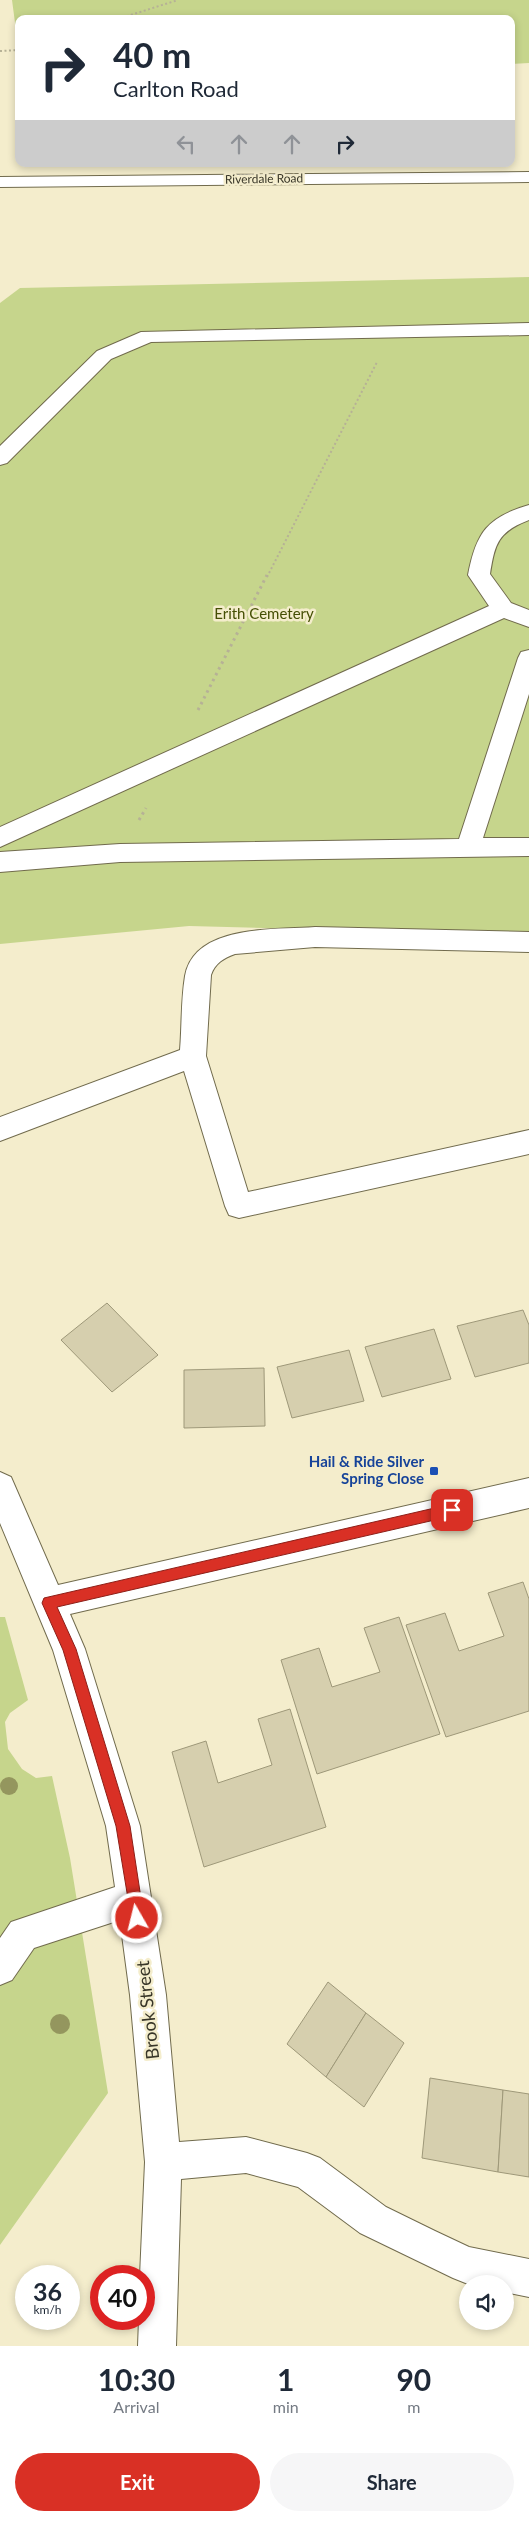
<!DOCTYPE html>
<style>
:root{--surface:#fff;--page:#f6f6f7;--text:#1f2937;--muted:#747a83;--accent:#d93025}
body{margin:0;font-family:Lato,sans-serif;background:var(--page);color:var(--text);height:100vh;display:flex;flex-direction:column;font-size:19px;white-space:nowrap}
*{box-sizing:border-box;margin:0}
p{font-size:16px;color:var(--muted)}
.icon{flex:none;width:28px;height:28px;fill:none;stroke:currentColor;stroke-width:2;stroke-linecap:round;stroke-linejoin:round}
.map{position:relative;height:2346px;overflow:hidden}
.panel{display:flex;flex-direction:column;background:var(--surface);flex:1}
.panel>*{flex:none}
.hud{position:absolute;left:15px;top:15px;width:500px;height:152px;border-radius:10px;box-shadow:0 2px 8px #0003;background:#fff;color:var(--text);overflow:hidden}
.buttons{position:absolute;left:459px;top:2275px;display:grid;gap:10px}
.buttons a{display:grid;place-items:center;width:55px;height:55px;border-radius:50%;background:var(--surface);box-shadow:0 2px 8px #0003;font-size:25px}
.speed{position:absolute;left:15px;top:2265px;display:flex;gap:10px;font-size:25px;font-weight:700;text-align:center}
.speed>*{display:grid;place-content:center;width:65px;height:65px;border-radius:50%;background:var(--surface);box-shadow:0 2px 8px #0003;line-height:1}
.speed small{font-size:12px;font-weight:400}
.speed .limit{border:8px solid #d22;background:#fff;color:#111}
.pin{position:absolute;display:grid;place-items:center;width:42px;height:42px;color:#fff;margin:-21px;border-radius:10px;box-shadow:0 2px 8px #0006}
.me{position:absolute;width:55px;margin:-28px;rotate:352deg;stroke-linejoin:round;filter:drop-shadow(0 0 4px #0008)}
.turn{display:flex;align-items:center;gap:18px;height:105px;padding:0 15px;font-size:22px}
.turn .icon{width:65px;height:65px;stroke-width:2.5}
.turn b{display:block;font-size:35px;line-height:42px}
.lanes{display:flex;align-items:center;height:48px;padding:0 15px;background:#0003;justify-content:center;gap:25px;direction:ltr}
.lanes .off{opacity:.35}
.eta{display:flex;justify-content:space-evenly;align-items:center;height:85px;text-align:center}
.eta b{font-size:30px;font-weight:700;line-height:35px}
.button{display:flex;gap:10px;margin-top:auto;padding:10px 15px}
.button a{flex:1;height:58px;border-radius:30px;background:var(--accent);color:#fff;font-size:20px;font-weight:700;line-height:58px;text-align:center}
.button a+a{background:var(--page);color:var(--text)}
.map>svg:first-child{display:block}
.green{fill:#c6d58c}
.building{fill:#d6cfae;stroke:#9e9879}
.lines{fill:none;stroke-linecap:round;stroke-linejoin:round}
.minor-casing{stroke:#716b4d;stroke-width:2}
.path-far1{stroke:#b6b196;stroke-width:2;stroke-dasharray:2 2.5;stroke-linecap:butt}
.path{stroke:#b6b196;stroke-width:3;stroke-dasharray:2.5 4;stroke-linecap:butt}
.minor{fill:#fff;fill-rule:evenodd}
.tree{fill:#94965e}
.route{fill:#d93025;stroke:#8d1f18}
.transit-dot{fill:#1a4fb4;stroke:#f4edcc;stroke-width:2}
.labels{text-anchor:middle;stroke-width:5;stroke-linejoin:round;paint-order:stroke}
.far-street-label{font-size:12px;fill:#383628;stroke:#f4edcc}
.park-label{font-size:15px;fill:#454f04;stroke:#f4edcc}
.transit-label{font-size:15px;font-weight:bold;fill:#164399;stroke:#f4edcc;text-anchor:end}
.near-street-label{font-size:18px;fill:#383628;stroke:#f4edcc}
</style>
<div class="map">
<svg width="529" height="2346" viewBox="0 0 529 2346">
<rect width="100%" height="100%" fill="#f4edcc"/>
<g class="green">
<polygon points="12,0 529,0 529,63 511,64 511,19 19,19 19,53"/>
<polygon points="529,277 529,935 189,926 0,944 0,303 20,288"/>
<polygon points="0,1617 5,1617 28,1700 10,1713 5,1722 8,1749 22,1769 36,1778 52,1776 70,1858 108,2093 0,2245"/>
</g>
<g class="building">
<polygon points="107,1303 158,1355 112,1392 61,1340"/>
<polygon points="523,1310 529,1325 529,1363 475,1377 457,1326"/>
<polygon points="434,1329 451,1379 382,1397 365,1347"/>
<polygon points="349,1350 364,1401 292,1418 277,1367"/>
<polygon points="264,1368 265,1426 184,1428 184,1370"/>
<polygon points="523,1582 529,1599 529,1711 446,1737 406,1625 445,1613 459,1651 504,1636 488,1593"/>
<polygon points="399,1617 440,1734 317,1774 281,1660 319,1648 332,1687 380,1672 364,1628"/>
<polygon points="290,1709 326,1827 204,1867 172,1752 206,1741 218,1783 272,1765 258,1719"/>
<polygon points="328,1982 366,2013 326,2077 287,2044"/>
<polygon points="366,2013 404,2043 364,2107 326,2077"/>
<polygon points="430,2078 503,2090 498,2172 422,2158"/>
<polygon points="503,2090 529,2094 529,2177 498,2172"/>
</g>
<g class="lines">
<g class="minor-casing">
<g id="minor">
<polygon points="529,172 529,182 0,187 0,177"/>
<polygon points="529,323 529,335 151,342 111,359 7,463 0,465 0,446 97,351 141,332"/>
<path d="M 529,505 L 529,520 C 498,532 495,543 490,574 L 511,603 L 529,610 L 529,627 L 504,618 L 0,847 L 0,827 L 489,606 L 468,575 C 476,533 487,517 529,505 Z"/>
<polygon points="529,650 529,694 483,838 529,838 529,856 120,862 0,872 0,852 120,844 459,839 518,658 521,652"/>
<path d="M 315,927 L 529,932 L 529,952 L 315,947 L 235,954 C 224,958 215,963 211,975 L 206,1056 L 248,1192 L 529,1130 L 529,1154 L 239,1218 L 229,1215 L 225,1206 L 184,1071 L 0,1141 L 0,1117 L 180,1050 C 182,1026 181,1000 185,976 C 194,924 275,930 315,927 Z"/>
<polygon points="0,1472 11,1477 58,1585 529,1478 529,1508 70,1614 85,1649 140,1826 166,1995 179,2142 246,2137 307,2153 320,2158 386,2207 435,2231 469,2247 529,2259 529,2297 505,2292 505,2284 468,2284 453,2278 360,2233 298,2187 246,2173 181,2179 176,2346 138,2346 139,2319 144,2319 144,2276 140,2276 145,2162 130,1995 120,1920 34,1948 12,1980 0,1985 0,1938 11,1922 115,1887 106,1826 53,1650 0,1523"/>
</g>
</g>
<g class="path-far1">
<polyline points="118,19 178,0"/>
<polyline points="0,51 19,50"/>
<polyline points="267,577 377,362"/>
</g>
<g class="path">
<polyline points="198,710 267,575"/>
<polyline points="139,820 146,808"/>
</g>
<use href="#minor" class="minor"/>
</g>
<g class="tree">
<circle cx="9" cy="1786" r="9"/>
<circle cx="60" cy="2024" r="10"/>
</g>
<polygon class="route" points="452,1504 457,1506 458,1510 457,1515 452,1516 57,1607 76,1649 130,1826 144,1918 142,1923 137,1925 132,1923 116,1826 63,1650 42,1603 44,1598"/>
<rect class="transit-dot" x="429" y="1466" width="10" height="10" rx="2.5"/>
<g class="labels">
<g class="far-street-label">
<text transform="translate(264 179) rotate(-1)" y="4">Riverdale Road</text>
</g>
<g class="park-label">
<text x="264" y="619">Erith Cemetery</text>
</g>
<g class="transit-label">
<text x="424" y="1467">Hail &amp; Ride Silver<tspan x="424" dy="17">Spring Close</tspan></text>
</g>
<g class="near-street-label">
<text transform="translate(148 2010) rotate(-96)" y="6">Brook Street</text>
</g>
</g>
</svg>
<div class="buttons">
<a><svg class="icon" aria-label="sound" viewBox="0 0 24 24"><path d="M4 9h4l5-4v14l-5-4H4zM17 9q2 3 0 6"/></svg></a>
</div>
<div class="speed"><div>36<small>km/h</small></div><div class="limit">40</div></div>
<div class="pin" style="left:452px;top:1510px;background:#d93025"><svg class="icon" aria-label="arrive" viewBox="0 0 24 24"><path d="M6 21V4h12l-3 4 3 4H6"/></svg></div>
<svg class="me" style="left:137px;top:1918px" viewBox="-20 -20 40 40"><circle r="17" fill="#d93025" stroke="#fff" stroke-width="3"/><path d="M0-11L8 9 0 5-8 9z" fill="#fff"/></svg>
<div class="hud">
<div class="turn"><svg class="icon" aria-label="right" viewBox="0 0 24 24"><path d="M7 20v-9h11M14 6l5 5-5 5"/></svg><div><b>40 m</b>Carlton Road</div></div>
<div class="lanes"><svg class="icon off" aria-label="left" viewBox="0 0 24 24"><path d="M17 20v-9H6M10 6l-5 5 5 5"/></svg><svg class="icon off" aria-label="ahead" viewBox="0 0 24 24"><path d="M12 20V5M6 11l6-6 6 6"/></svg><svg class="icon off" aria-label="ahead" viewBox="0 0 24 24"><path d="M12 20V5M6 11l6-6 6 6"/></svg><svg class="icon" aria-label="right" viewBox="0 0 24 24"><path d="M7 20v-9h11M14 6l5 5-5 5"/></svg></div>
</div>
</div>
<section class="panel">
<div class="eta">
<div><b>10:30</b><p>Arrival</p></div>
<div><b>1</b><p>min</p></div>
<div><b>90</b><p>m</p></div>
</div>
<div class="button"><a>Exit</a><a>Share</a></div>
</section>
